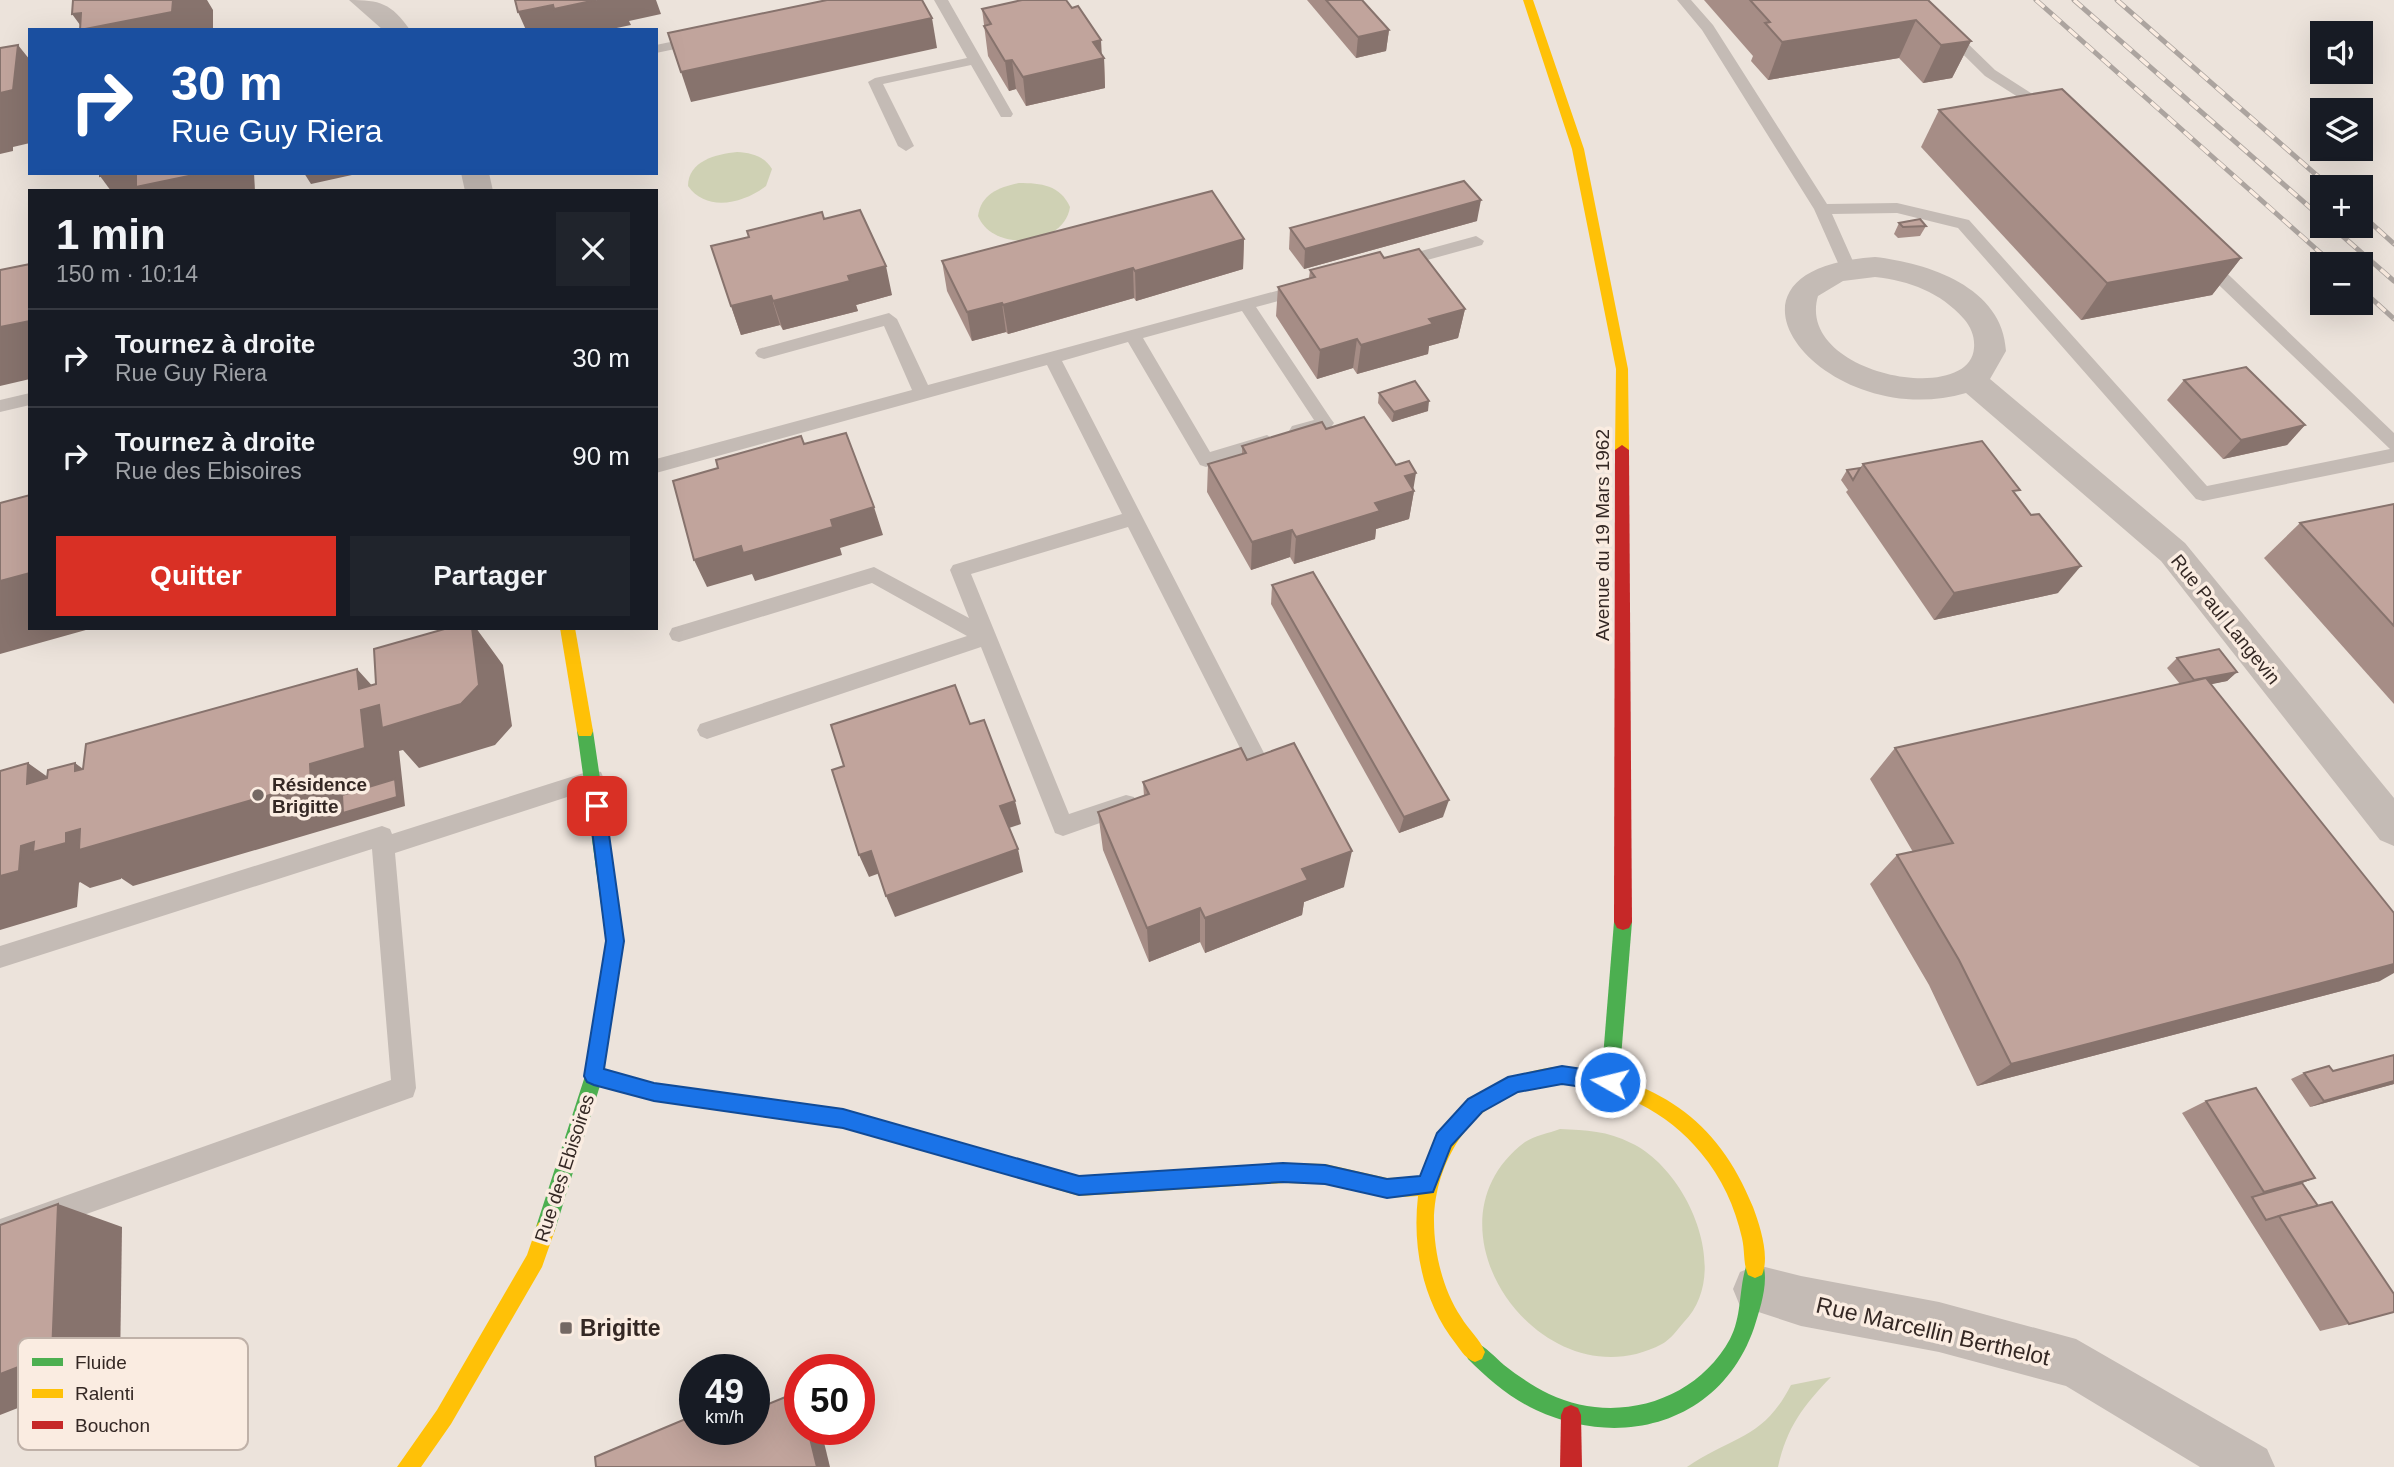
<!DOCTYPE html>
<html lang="fr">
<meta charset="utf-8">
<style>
:root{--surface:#171b24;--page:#20242c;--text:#f1f3f6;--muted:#9ea1a6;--line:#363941;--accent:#d93025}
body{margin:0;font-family:Arial,sans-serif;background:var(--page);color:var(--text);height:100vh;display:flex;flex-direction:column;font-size:26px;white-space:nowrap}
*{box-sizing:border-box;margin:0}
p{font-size:23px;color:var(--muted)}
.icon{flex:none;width:38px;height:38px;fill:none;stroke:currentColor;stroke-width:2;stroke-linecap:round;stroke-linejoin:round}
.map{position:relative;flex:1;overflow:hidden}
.drawer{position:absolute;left:28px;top:189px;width:630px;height:441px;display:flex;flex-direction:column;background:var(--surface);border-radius:0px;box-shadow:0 7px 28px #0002}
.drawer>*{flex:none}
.top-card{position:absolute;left:28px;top:28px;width:630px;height:147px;border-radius:0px;box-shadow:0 7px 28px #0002;background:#1a4fa0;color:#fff;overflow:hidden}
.buttons{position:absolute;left:2310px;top:21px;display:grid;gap:14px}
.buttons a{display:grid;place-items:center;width:63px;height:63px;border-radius:0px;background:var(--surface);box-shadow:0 7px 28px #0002;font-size:35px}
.speed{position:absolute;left:679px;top:1354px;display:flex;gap:14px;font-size:35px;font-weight:700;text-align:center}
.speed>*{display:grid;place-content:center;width:91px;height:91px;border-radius:50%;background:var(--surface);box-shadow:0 7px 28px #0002;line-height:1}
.speed small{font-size:18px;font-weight:400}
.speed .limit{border:10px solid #d22;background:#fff;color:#111}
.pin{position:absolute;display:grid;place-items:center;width:60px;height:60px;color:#fff;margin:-30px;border-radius:14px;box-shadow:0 4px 10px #0006}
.me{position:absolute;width:77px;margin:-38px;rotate:278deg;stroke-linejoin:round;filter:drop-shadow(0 0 5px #0008)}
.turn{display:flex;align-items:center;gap:24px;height:147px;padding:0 28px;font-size:32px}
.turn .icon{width:91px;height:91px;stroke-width:2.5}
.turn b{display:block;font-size:49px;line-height:60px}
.round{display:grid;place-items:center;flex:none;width:74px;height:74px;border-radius:0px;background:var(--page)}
.head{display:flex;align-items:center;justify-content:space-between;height:119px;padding:0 28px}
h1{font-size:42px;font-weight:700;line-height:52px}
.primary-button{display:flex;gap:14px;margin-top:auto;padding:14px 28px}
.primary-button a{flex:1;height:80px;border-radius:0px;background:var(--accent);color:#fff;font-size:28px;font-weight:700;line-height:80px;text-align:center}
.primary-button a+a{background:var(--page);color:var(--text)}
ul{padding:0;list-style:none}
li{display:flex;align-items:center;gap:21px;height:98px;padding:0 28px;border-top:2px solid var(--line)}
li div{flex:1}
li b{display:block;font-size:26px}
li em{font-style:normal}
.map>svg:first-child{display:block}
.green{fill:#cfd1b4}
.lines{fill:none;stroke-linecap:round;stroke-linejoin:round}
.lane{fill:#c4bbb5;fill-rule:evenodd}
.street{fill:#c4bbb5;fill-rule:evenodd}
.fast{fill:#4caf50;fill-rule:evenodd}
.slow{fill:#ffc107;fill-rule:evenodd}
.jam{fill:#c62828;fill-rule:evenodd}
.rail-casing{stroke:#aca49f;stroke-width:5}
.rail{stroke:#faece1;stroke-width:3.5;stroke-dasharray:11;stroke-linecap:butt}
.wall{fill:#a68d86}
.shaded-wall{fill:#87736d}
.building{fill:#c1a49c;stroke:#87736d;stroke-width:2}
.route{fill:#1a73e8;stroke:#114b97;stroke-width:2}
.poi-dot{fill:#746964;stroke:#faece1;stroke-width:2.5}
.labels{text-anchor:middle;stroke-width:7;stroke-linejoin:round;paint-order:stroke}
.street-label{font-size:19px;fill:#342824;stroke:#faece1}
.poi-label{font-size:19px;font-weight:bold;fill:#342824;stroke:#faece1;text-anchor:start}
.near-poi-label{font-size:23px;font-weight:bold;fill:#342824;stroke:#faece1;text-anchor:start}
.near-street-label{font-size:23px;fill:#342824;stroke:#faece1}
.key{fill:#faece1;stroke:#bfb1a8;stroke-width:2}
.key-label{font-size:19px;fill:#342824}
</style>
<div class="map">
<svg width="2394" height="1467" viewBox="0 0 2394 1467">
<rect width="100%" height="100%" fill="#ece3db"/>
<g class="green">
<path d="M 737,152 C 752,153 764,156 772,169 L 766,186 C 744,203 707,213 688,186 C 688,161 716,154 737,152 Z"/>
<path d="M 1019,183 C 1041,183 1060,185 1070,207 C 1064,247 993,253 978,216 C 981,194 999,187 1019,183 Z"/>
<path d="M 1560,1129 C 1586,1130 1608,1131 1631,1143 C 1687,1169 1733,1272 1684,1322 C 1678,1329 1670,1340 1662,1344 C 1543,1407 1413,1226 1525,1142 C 1534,1136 1549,1133 1560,1129 Z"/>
<path d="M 1831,1377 C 1803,1406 1787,1427 1778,1467 L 1687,1467 C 1732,1436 1763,1440 1791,1385 Z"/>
</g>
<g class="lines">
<g class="lane">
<polygon points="934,0 948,0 1013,114 1011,117 1001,117 971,65 883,84 914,146 906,151 898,146 868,82 875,78 967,58"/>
<polygon points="1677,0 1691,0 1713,25 1827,204 1897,203 1969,220 2207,486 2390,449 2198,265 2196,261 2204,256 2210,257 2394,433 2394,462 2203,501 2196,499 1958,228 1897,213 1832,214 1856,268 1848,273 1842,272 1814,209 1702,30"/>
<polygon points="1908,0 1923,0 1995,70 2053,107 2053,113 2043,113 1985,76"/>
<polygon points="699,36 706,40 704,43 656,53 656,45"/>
<polygon points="1476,236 1484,241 1482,245 1398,268 1390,263 1392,259"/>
<polygon points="1302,284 1308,285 1308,293 1256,307 1331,419 1334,423 1331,427 1298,437 1292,436 1289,431 1292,426 1314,420 1242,311 1143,338 1210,452 1267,435 1276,441 1273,446 1206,467 1200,465 1128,342 1062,361 1264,753 1267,759 1264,765 1232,776 1224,773 1221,767 1224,761 1243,754 1128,527 971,574 1069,814 1126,795 1134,797 1137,804 1134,811 1063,836 1055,833 981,647 707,739 700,736 697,730 700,724 967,636 872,583 679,642 672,640 669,634 672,628 874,567 969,618 950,570 953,565 1122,514 1047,365 656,473 656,459 912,390 884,326 764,359 758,357 755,353 758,349 889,313 897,319 928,385"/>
<polygon points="30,393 30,405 0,412 0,400"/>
<polygon points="593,770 601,772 604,779 601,786 395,853 416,1088 413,1097 0,1245 0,1219 391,1080 372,849 0,968 0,946 382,826 390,829 392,834"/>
</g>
<g class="street">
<path d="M 349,0 C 380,0 391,3 410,30 L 383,30 Z"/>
<polygon points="461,173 489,173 493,191 465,191"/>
<path d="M 1875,257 C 1928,263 2003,287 2006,351 L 1990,379 L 2185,543 L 2394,798 L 2394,846 L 2380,840 L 2161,561 L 1966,393 C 1825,434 1690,269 1875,257 ZM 1875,277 C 1910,281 1940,292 1964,319 C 1971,327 1975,337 1974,348 C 1970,407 1795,374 1818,296 L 1843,281 Z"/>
<polygon points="1757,1265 1801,1276 1939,1302 2076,1339 2267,1449 2275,1467 2200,1467 2066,1386 1939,1352 1801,1326 1740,1306 1733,1289 1740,1272"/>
</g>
<g class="fast">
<polygon points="585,724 591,726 593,731 624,941 603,1076 555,1230 552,1237 545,1240 538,1237 535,1230 585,1076 606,941 577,731 579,726"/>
<polygon points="1623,914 1629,916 1632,922 1619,1082 1617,1088 1610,1091 1603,1088 1601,1082 1614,922 1617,916"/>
<path d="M 1755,1258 L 1762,1261 C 1770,1280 1760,1309 1754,1328 C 1721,1423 1622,1450 1536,1410 C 1510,1398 1488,1379 1468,1359 L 1465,1352 L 1468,1345 L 1475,1342 C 1486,1347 1495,1357 1504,1365 C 1518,1376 1533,1386 1549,1394 C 1614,1425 1695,1403 1730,1339 C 1743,1314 1738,1286 1748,1261 Z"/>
</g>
<g class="slow">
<polygon points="1523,0 1533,0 1584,149 1628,369 1629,450 1622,455 1615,450 1616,369 1572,149"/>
<polygon points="560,628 575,628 593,731 591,736 579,736 577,731"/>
<path d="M 1562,1066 C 1656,1080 1717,1117 1753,1207 C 1760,1226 1770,1256 1762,1275 L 1755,1278 L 1748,1275 C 1743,1263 1745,1251 1742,1238 C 1735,1207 1722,1178 1701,1153 C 1668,1112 1615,1085 1562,1084 C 1486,1083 1435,1150 1434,1221 C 1434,1253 1443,1290 1461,1317 C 1468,1329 1480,1339 1485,1352 L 1482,1359 L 1475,1362 C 1466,1359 1462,1352 1456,1344 C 1423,1302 1412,1248 1418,1196 L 1387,1198 L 1325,1184 L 1284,1183 L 1079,1196 L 930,1152 L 923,1150 L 921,1143 L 923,1136 L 930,1134 L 1079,1176 L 1284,1163 L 1325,1164 L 1387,1178 L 1422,1177 C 1446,1105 1487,1075 1562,1066 Z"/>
<polygon points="545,1220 552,1223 555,1230 542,1267 451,1424 421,1467 397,1467 437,1410 527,1255 538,1223"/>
</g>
<g class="jam">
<polygon points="1622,445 1629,450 1632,922 1629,928 1623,930 1617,928 1614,922 1615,450"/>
<polygon points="594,1067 654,1083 843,1109 930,1134 937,1136 939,1143 937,1150 930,1152 843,1127 654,1101 588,1082 585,1076 588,1070"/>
<polygon points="1571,1405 1578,1408 1581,1415 1582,1467 1560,1467 1561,1415 1564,1408"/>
</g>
<g class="rail-casing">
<g id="rail">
<polyline points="2036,0 2333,264"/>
<polyline points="2074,0 2322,218"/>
<polyline points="2117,0 2330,187"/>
<polyline points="2361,214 2394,244"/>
<polyline points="2331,226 2394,281"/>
<polyline points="2361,289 2394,319"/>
</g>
</g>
<use href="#rail" class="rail"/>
</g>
<g class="wall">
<polygon points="1307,0 1362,0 1389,30 1386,51 1356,58"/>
<polygon points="1704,0 1928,0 1971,41 1952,78 1923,83 1899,58 1768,80 1751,61 1753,56"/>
<polygon points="982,9 1102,55 1104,58 1105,88 1026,106 1016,89 1009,91 988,56"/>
<polygon points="1939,110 2241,258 2212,295 2081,320 1921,147"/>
<polygon points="824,219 892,295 856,305 858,311 783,330 780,325 741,335 731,306"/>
<polygon points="1477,221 1304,269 1289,249 1290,228"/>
<polygon points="1899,223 1926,226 1920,236 1898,238 1894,234"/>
<polygon points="1244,239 1243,269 1136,301 1134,298 1008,334 1006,332 972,341 947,291 942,261"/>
<polygon points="1384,258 1465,309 1458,338 1429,346 1428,354 1357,374 1353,368 1317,379 1276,316 1278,287 1309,278 1310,270"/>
<polygon points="2184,380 2305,425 2287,445 2223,459 2167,400"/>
<polygon points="1379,393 1428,411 1392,422 1378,403"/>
<polygon points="1326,429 1413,489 1414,491 1409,519 1376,529 1375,539 1294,564 1290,557 1251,570 1207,492 1208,464 1242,454 1242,446"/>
<polygon points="1863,464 2016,496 2058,593 1934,620 1846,492 1848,490 1841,480 1847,470 1860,468"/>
<polygon points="2394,504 2394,704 2264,558 2300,523"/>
<polygon points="1272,585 1443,817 1399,833 1271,604"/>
<polygon points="2177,658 2237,672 2227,681 2210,684 2380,981 1977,1086 1929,985 1870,884 1897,855 1913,852 1870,779 1895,748 2180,684 2167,668"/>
<polygon points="1247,760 1344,887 1304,902 1302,915 1205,953 1200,942 1149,962 1103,850 1098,812 1144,796 1143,782"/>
<polygon points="2394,1055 2394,1084 2310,1107 2291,1079 2304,1073 2333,1071"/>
<polygon points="2206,1101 2315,1178 2302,1183 2349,1324 2320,1331 2182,1113"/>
</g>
<g class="shaded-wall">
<polygon points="173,0 207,0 213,10 213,30 81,30 83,29 72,14"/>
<polygon points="597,0 656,0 661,14 629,21 631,25 607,30 526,30 518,12 553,5"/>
<polygon points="932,18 937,48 691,102 681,72"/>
<polygon points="1916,20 1899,58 1768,80 1782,42"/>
<polygon points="1389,30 1386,51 1356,58 1358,37"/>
<polygon points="1101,40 1102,58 1104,58 1105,88 1026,106 1023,77 1093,42"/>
<polygon points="1971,41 1952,78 1923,83 1941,45"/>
<polygon points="18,45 30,60 30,143 13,147 13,151 0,154 0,93"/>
<polygon points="1012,60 1016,89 1009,91 1005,61"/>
<polygon points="115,173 254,173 255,191 111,191 100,176"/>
<polygon points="304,173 361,173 311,184"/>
<polygon points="1481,200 1477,221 1304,269 1305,249"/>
<polygon points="1244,239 1243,269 1136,301 1135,271"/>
<polygon points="2241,258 2212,295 2081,320 2107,283"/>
<polygon points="886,266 892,295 856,305 858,311 783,330 773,301 848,276"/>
<polygon points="1133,268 1134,298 1008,334 1003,305"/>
<polygon points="771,296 780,325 741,335 731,306"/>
<polygon points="1002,303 1006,332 972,341 967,312"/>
<polygon points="1465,309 1458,338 1429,346 1428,354 1357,374 1361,345 1429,319"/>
<polygon points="30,321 30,379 0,386 0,327"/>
<polygon points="1357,339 1353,368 1317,379 1320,350"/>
<polygon points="1429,401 1428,411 1392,422 1394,412"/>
<polygon points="2305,425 2287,445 2223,459 2241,440"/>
<polygon points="1416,473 1413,491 1414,491 1409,519 1376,529 1375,539 1294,564 1296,537 1375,503 1405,476"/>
<polygon points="874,507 883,535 840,548 842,555 755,581 752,574 707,587 694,560"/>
<polygon points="1292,530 1290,557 1251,570 1252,542"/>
<polygon points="2081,566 2058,593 1934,620 1954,593"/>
<polygon points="30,573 30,628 93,628 0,654 0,581"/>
<polygon points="472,628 476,628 503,665 512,726 495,745 419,768 403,750 399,751 405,806 133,886 121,878 121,879 90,888 80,882 79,883 77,907 0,930 0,876 21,846 310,764 359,689 357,669 395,711"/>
<polygon points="2237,672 2227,681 2184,690 2194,680"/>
<polygon points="28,763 83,802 27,784"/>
<polygon points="75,763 128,802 75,771"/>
<polygon points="1449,800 1443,817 1399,833 1404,817"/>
<polygon points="1015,801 1021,824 1006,829 1000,806"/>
<polygon points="1018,849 1023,872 895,917 886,896"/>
<polygon points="871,851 880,873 869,877 859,855"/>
<polygon points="1352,851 1344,887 1304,902 1302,915 1205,953 1205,918 1302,869"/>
<polygon points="1200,908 1200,942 1149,962 1147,928"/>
<polygon points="2394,964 2394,973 2380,981 1977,1086 2011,1064"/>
<polygon points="2394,1081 2394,1084 2310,1107 2324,1101"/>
<polygon points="2315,1178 2289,1188 2252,1197 2264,1192"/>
<polygon points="58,1204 122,1227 120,1368 0,1415 0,1374"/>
<polygon points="808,1430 821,1430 830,1467 817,1467"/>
</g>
<g class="building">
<polygon points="73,0 173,0 172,12 80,30 81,13 72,14"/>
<polygon points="515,0 596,0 554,9 553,5 518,12"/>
<polygon points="827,0 922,0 932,18 681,72 668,33"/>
<polygon points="1022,0 1066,0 1072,8 1078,6 1101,40 1093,42 1104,58 1023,77 1012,60 1005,61 984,26 991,24 982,9"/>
<polygon points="1326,0 1362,0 1389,30 1358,37"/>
<polygon points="1750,0 1928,0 1971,41 1941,45 1916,20 1782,42 1765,23 1770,22"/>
<polygon points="18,45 13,90 0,93 0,48"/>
<polygon points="2062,89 2241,258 2107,283 1939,110"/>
<polygon points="100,173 115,173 100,176"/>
<polygon points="136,173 203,173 136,187"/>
<polygon points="1464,181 1481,200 1305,249 1290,228"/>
<polygon points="1212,191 1244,239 1135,271 1133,268 1003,305 1002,303 967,312 942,261"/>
<polygon points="860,210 886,266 848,276 850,281 773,301 771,296 731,306 711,246 749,237 747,231 822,212 824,219"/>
<polygon points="1920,219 1926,226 1903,227 1899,223"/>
<polygon points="1419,249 1465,309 1429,319 1433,324 1361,345 1357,339 1320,350 1278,287 1315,277 1310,270 1380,252 1384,258"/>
<polygon points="30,264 30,321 0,327 0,270"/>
<polygon points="2246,367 2305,425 2241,440 2184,380"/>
<polygon points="1415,381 1429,401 1394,412 1379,393"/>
<polygon points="1364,417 1396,465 1409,461 1416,473 1405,476 1414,491 1375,503 1380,511 1296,537 1292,530 1252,542 1208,464 1246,453 1242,446 1322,422 1326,429"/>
<polygon points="846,433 874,507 831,520 833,527 743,553 741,546 694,560 673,481 718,468 716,460 801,436 804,444"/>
<polygon points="1982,441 2020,490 2013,491 2031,515 2039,514 2081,566 1954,593 1863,464"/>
<polygon points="1860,468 1853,480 1847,470"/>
<polygon points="30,495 30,573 0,581 0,503"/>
<polygon points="2394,504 2394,626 2300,523"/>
<polygon points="1313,572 1449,800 1404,817 1272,585"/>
<polygon points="448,628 472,628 479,685 461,704 382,728 379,705 361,710 365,748 310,764 311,783 79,850 80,829 66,833 66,843 33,852 34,842 21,846 19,871 0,876 0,771 28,763 27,784 47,778 48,770 75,763 75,771 83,769 86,744 357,669 359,689 376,684 374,649"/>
<polygon points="2219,649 2237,672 2194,680 2177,658"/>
<polygon points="2206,678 2394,913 2394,964 2011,1064 1959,960 1897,855 1953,843 1895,748"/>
<polygon points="955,685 970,724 984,720 1015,801 1000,806 1018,849 886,896 871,851 859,855 832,770 844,766 831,725"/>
<polygon points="1294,743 1352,851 1302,869 1308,880 1205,918 1200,908 1147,928 1098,812 1149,794 1143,782 1241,748 1247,760"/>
<polygon points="395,779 397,797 343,813 342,795"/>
<polygon points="2394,1055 2394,1081 2324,1101 2304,1073 2329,1066 2333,1071"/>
<polygon points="2256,1088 2315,1178 2264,1192 2206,1101"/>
<polygon points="2302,1183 2318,1206 2279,1216 2266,1220 2252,1197"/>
<polygon points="2332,1202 2394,1294 2394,1312 2349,1324 2279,1216"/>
<polygon points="58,1204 52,1354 0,1374 0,1225"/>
<polygon points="800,1391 800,1430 808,1430 817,1467 596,1467 595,1457 695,1415 695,1430 754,1430 754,1410"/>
</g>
<polygon class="route" points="597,799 605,806 624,941 604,1069 654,1083 843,1109 1079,1176 1283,1163 1325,1165 1387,1179 1420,1176 1437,1133 1468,1099 1508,1077 1562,1066 1610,1073 1617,1075 1619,1082 1617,1088 1610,1091 1562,1084 1518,1092 1482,1112 1451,1146 1433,1192 1387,1198 1325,1184 1283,1182 1079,1195 843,1128 654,1101 594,1085 587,1082 584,1076 606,941 589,806"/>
<g class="poi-dot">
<circle cx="258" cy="795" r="7"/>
<rect x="559" y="1321" width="14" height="14" rx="3.5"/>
</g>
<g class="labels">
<g class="street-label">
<text transform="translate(1602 535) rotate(-90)" y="7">Avenue du 19 Mars 1962</text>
<text transform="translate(2226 619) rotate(51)" y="7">Rue Paul Langevin</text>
<text transform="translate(564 1168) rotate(-72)" y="7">Rue des Ebisoires</text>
</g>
<g class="poi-label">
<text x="272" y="791">Résidence<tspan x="272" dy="22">Brigitte</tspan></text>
</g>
<g class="near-poi-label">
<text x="580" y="1336">Brigitte</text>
</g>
<g class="near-street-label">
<text transform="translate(1933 1331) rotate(13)" y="8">Rue Marcellin Berthelot</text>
</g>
</g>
<rect x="18" y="1338" width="230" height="112" rx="10" class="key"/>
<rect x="32" y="1358" width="31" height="8" fill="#4caf50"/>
<rect x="32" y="1389" width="31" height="9" fill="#ffc107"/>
<rect x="32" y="1421" width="31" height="8" fill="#c62828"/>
<g class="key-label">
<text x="75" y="1369">Fluide</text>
<text x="75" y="1400">Ralenti</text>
<text x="75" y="1432">Bouchon</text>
</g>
</svg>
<div class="buttons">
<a><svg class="icon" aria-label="sound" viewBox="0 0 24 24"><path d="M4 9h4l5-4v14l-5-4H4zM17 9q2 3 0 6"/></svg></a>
<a><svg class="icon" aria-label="layers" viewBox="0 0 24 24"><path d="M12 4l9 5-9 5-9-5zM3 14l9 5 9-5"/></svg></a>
<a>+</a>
<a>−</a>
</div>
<div class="speed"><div>49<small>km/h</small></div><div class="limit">50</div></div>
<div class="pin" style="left:597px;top:806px;background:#d93025"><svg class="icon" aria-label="arrive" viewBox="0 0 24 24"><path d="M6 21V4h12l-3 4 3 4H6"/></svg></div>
<svg class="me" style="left:1610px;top:1082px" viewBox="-20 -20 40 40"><circle r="17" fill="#1a73e8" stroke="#fff" stroke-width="3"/><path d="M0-11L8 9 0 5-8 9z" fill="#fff"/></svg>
<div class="top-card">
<div class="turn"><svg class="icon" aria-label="right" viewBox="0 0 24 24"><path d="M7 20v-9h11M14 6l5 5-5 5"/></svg><div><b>30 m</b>Rue Guy Riera</div></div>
</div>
<section class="drawer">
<div class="head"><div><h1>1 min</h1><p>150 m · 10:14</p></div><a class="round"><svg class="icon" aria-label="close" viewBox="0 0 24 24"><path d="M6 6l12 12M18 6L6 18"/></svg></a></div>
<ul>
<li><svg class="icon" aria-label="right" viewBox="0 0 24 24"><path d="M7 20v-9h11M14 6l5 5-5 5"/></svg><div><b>Tournez à droite</b><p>Rue Guy Riera</p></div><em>30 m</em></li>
<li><svg class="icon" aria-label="right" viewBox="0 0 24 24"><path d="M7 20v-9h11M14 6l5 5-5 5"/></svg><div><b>Tournez à droite</b><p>Rue des Ebisoires</p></div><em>90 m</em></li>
</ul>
<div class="primary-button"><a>Quitter</a><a>Partager</a></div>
</section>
</div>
